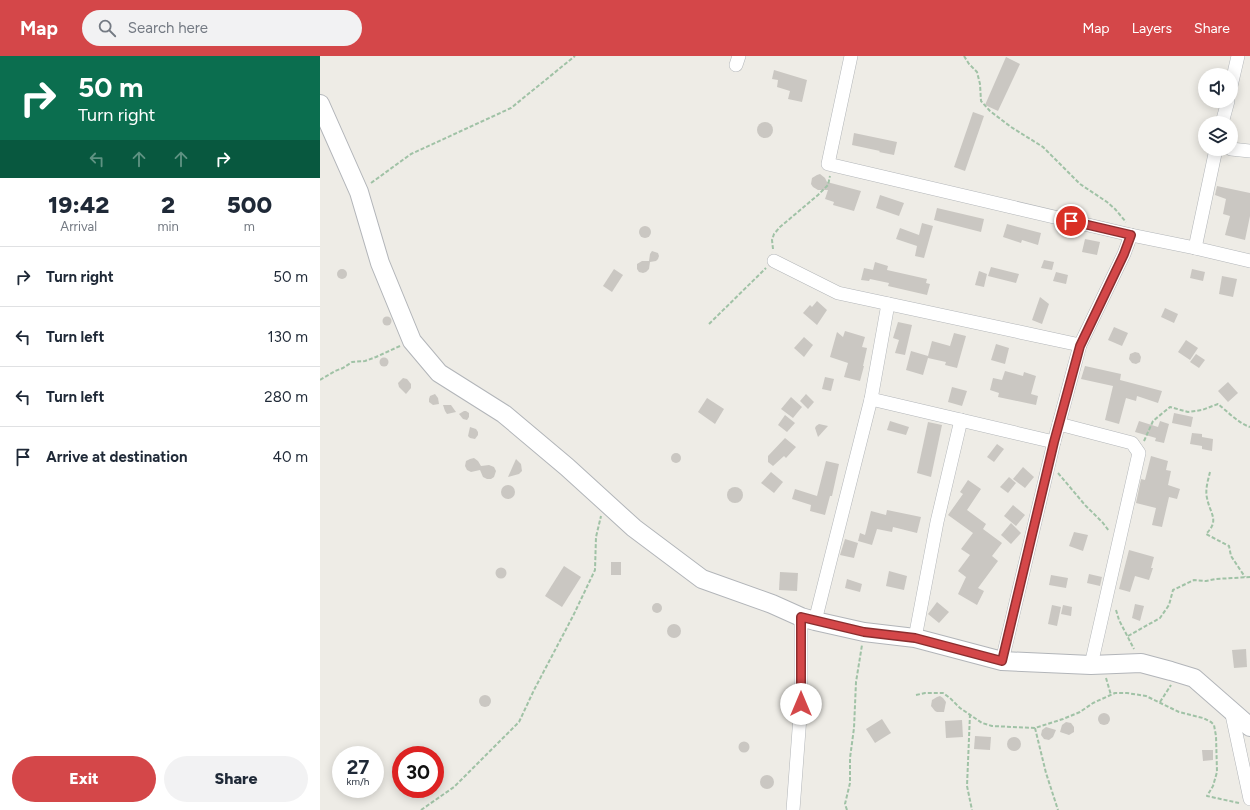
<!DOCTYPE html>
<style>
:root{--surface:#fff;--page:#f2f2f3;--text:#1f2937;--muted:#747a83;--line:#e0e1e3;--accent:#d44749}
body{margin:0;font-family:Figtree,sans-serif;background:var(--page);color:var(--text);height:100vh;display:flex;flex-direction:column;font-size:15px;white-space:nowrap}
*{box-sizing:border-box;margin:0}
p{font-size:13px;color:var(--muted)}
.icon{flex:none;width:22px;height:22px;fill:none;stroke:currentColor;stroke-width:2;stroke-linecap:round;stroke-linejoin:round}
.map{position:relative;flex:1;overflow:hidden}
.side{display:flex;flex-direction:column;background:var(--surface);width:320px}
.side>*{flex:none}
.top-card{background:#0b6e4f;color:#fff;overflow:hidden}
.tools{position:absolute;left:878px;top:12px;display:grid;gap:8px}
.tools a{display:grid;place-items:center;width:40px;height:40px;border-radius:50%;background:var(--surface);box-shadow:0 2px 10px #0003;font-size:20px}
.speed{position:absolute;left:12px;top:690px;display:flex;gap:8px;font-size:20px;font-weight:700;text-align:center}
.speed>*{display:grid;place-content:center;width:52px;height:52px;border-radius:50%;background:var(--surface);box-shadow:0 2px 10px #0003;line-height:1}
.speed small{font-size:10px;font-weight:400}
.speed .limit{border:6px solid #d22;background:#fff;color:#111}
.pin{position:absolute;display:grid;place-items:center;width:34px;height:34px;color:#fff;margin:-17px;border:2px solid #fff;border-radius:50%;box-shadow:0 1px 4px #0007}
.me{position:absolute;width:44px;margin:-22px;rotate:0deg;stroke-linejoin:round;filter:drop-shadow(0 0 3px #0008)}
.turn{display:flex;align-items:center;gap:14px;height:84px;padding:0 12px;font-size:18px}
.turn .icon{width:52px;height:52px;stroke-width:2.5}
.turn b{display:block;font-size:28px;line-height:34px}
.lanes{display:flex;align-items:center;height:38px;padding:0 12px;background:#0003;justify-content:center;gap:20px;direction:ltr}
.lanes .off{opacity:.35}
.eta{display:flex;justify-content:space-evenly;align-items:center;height:68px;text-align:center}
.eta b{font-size:24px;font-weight:800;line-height:28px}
.button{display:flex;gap:8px;margin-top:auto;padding:8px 12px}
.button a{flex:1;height:46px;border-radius:24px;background:var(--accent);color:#fff;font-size:16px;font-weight:800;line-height:46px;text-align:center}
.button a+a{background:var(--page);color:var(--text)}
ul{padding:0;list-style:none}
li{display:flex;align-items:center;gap:12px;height:60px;padding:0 12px;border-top:1px solid var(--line)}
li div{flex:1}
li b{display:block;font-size:15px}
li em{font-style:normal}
header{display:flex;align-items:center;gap:24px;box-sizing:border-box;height:56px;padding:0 20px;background:var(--accent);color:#fff}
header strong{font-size:19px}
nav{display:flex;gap:22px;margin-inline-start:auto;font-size:14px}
.search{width:280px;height:36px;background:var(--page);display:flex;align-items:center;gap:10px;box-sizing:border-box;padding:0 14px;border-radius:22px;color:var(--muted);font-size:15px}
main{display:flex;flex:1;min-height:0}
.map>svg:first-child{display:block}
.building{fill:#cac7c2}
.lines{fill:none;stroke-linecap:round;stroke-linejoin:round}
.minor-casing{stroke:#b3b6b9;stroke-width:14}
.secondary-casing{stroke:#b2b5b9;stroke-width:20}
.path{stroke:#a0c2a6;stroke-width:2;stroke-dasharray:4 2;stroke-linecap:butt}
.minor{stroke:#fff;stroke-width:13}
.secondary{stroke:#fff;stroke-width:18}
.route-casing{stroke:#8a2e2f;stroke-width:10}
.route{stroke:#d44749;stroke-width:7}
</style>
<header>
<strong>Map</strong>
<div class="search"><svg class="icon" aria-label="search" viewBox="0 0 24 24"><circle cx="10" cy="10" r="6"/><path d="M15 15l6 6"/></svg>Search here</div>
<nav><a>Map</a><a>Layers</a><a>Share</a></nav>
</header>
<main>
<section class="side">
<div class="top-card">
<div class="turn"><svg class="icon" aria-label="right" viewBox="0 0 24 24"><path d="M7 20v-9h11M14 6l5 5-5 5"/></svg><div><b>50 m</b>Turn right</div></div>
<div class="lanes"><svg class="icon off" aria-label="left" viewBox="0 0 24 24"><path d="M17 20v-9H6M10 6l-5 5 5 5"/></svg><svg class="icon off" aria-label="ahead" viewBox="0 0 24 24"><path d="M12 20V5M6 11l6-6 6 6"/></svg><svg class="icon off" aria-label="ahead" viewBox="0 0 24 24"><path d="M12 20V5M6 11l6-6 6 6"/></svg><svg class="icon" aria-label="right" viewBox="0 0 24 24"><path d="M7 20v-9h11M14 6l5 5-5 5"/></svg></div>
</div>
<div class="eta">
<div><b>19:42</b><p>Arrival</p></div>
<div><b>2</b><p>min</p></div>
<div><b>500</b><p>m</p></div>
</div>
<ul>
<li><svg class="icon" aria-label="right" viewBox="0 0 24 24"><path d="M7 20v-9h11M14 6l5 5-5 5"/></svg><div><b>Turn right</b></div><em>50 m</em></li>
<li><svg class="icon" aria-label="left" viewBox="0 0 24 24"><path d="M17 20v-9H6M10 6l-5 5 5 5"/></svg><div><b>Turn left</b></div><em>130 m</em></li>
<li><svg class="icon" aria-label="left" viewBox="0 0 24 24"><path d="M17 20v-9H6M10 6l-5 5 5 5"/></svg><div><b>Turn left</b></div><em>280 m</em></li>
<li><svg class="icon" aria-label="arrive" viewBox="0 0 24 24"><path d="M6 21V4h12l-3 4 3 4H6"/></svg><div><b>Arrive at destination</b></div><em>40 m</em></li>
</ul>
<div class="button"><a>Exit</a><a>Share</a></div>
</section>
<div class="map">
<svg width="930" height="754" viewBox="0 0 930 754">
<rect width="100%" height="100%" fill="#eeece6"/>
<g class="building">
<polygon points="686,1 700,8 678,55 665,49"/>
<polygon points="454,14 487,24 482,46 468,43 470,35 457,31 458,24 452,23"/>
<polygon points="653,56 664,60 645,115 634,111"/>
<circle cx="445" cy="74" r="8"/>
<polygon points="534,77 577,86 574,99 559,96 560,95 532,89"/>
<polygon points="500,118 505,122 507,126 541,135 534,155 513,149 514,146 505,143 508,134 498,134 493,131 491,128 492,122 497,119"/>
<polygon points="897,130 930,137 930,160 925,184 905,179 910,160 903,158 906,143 895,139"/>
<polygon points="560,139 584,147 579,160 556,152"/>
<polygon points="617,152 664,163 661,176 614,164"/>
<polygon points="602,167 613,170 604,202 595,200 597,190 576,183 580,172 599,179"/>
<polygon points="687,168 721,177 718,189 702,184 701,187 683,181"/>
<circle cx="325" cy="176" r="6"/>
<polygon points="765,183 780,186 777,199 762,196"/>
<polygon points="332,195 338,197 339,200 338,203 336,205 330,206 329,213 326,216 323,217 319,216 317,213 317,208 322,205 329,205 330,198"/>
<polygon points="724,204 734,206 732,214 721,212"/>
<polygon points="555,206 568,210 567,214 607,223 606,227 610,228 607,239 568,230 569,227 550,223 549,225 541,224 544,212 553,214"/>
<polygon points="671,211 699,218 696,227 668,220"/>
<circle cx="22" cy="218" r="5"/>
<polygon points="294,213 303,219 292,236 283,230"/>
<polygon points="872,213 885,216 883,225 870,222"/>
<polygon points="659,215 667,218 664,231 655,229"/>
<polygon points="736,216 748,219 746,228 733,225"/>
<polygon points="902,220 917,223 913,241 899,238"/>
<polygon points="720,241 729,248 722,268 712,264"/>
<polygon points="497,245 507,254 497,269 483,257 490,249 492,251"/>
<polygon points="845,252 858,258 854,267 841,261"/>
<circle cx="67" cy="265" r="4.5"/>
<polygon points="578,266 592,269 585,299 575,297 579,284 573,282"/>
<polygon points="794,271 808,277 802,290 788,284"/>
<polygon points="525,275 545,281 542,291 547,292 543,310 544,310 540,325 524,321 528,307 510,301 517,276 523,281"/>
<polygon points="634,277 646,280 637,312 625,309 626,306 608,302 603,319 586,314 591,295 608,300 612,285 630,290"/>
<polygon points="484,281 493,289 484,301 474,292"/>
<polygon points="866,284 878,292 870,304 858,296"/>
<polygon points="676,288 689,292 685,308 671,304"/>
<polygon points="815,296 819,297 821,301 820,306 816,308 812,307 809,303 810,298"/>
<polygon points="876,298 885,304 879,312 870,306"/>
<circle cx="64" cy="306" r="4.5"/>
<polygon points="765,310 801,318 800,324 842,335 838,347 817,340 816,345 806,342 799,368 785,364 793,330 761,323"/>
<polygon points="685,315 703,320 704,316 716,320 711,338 718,340 716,349 678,341 679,337 670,334 673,322 682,324"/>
<polygon points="505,321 514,323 511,335 502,333"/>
<polygon points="83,322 87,323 91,328 91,332 86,338 79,331 78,327"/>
<polygon points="908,326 918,337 908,346 898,335"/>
<polygon points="632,331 647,335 642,350 628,346"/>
<polygon points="115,338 118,342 119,348 113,349 109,346 109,343 110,340"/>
<polygon points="486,338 494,346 488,353 480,345"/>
<polygon points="471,341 482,351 473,362 461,353"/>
<polygon points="387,342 404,353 395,368 378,356"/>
<polygon points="123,349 131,349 136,356 127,358 125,355"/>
<polygon points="144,355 146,355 149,357 149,361 147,364 143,363 139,358"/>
<polygon points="854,357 873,361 871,371 852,367"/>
<polygon points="465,359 475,367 467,376 458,369"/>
<polygon points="570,365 589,371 586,379 567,374"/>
<polygon points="819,365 838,371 840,365 849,368 844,387 835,385 836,382 815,376"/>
<polygon points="608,366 622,369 611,421 597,417"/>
<polygon points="499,368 508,370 498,381 495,372 496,370"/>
<polygon points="150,371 156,373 158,376 158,379 155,383 150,382 148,380"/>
<polygon points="872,377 882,378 882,381 893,383 892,395 882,393 882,390 870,388"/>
<polygon points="465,382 476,391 466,402 464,400 453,410 448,406 448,400"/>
<polygon points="677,388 684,393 674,406 667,401"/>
<circle cx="356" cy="402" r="5"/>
<polygon points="831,400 848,405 846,414 851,415 848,429 860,433 857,443 849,441 842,471 832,469 836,452 816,447 821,423 825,424"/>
<polygon points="154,402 158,405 161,410 169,409 174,411 176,415 174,421 171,423 167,423 163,421 160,414 151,416 147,414 145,410 146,405 150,403"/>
<polygon points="196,403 201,408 202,415 199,418 188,421"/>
<polygon points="506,405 519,408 512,440 510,440 505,459 490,455 491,449 472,443 475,433 497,440"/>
<polygon points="703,411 714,421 705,432 693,423"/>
<polygon points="451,416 463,426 454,437 441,427"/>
<polygon points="689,421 696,427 688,437 680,431"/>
<polygon points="648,424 661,433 647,454 666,468 663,473 682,487 672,500 678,505 658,532 664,535 657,549 638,538 646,521 638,515 650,499 641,493 653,477 628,459 643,438 640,436"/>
<circle cx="188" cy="436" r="7"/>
<circle cx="415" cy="439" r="8"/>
<polygon points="693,449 705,459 696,470 684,460"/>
<polygon points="567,454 601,461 597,477 573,471 572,476 557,473 552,489 538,485 540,477 545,479 551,455 566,459"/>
<polygon points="691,467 701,477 691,488 681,479"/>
<polygon points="754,476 768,479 763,495 749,490"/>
<polygon points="525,483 538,487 534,502 520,499"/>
<polygon points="809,494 834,501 831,512 833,512 829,524 815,520 810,536 799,533"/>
<rect x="291" y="506" width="10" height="13"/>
<polygon points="244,510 261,521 242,551 225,540"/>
<circle cx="181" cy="517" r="5.5"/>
<polygon points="569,515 587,520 584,534 566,530"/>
<polygon points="460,516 478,517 477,535 459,534"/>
<polygon points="769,518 782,521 780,530 767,527"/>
<polygon points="731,519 748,522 746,532 729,529"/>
<polygon points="527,523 542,528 540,536 525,532"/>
<polygon points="617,546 629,556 619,567 608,558"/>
<circle cx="337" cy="552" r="5"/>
<polygon points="815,548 824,550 820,565 812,562"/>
<polygon points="732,549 741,551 737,570 728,568"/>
<polygon points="743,549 752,551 751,560 741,558"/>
<circle cx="354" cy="575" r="7"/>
<polygon points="926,593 927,611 914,612 912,594"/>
<circle cx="165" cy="645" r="6"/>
<polygon points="620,640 623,642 626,646 624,656 617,656 615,655 611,650 612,644 617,641"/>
<circle cx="784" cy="663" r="6"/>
<polygon points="562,663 571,677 555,687 546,673"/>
<polygon points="642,664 643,681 626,682 625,665"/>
<polygon points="746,666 751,667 754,671 754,676 749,679 740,676 742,669"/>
<polygon points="726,671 736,674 733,681 729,684 724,683 721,679 722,674"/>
<polygon points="655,680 671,681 670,694 654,693"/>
<circle cx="694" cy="688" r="7"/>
<circle cx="424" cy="691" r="5.5"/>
<polygon points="882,694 893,694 893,704 883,705"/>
<circle cx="447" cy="726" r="7"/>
</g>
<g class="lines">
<g class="minor-casing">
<g id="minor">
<polyline points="531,0 508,108 811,179 875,192 930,205"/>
<polyline points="416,9 419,0"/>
<polyline points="911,30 918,0"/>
<polyline points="902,67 908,45"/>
<polyline points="911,93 930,95"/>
<polyline points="875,192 896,93"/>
<polyline points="454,205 518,237 760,289"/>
<polyline points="551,343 734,386"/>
<polyline points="739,368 812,387 819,397 771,609"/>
<polyline points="495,565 551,343 568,248"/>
<polyline points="595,582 617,466 641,364"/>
<polyline points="682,605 734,386 760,289 804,198 811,179"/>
<polyline points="911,654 930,743"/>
<polyline points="473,754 481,647 481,561"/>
</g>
</g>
<g class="secondary-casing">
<polyline id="secondary" points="0,48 39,136 60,207 92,285 119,317 184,358 247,411 314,472 382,523 452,548 481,561 495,565 544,576 595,582 682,605 771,609 821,607 851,615 874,622 930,671"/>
</g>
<g class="path">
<polyline points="644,0 649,8 657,16 660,28 661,45 670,55 691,71 723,91 760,128 787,146 795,153 806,166"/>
<polyline points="51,127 91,98 191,52 255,0"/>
<polyline points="453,193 452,184 454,178 460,171 498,139 508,129 510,120"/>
<polyline points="389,268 446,212"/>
<polyline points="0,324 15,315 23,312 32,306 45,305 56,301 80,290"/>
<path d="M 824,385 L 833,365 L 850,351 L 868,356 L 882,354 L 898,348 C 907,355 918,367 930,371"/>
<path d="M 890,416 C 888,424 885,434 887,442 C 890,458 900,464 886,478 L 909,490 L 911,500 L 925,521"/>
<polyline points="738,417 765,449 783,467 789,475"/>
<polyline points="796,554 799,564 814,593"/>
<polyline points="808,580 840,562 849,549 853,534 874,524 886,525 896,523 930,521"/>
<polyline points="786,622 791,639"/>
<polyline points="596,639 605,637 623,637 630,642 640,652 662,667 672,670 715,672 743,663 760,656 773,647 795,637 807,637 826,640 859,656 883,662 891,666 894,669 896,680 897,716 893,730 887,740 919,747"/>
<polyline points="840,646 851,629"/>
<polyline points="650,658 647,730 652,754"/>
<polyline points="715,672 726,717 738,754"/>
<polyline points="101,754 134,731 199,666 214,634 253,560 275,514 276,481 281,460"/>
<polyline points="527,754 525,748 530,727 530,702 534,672 536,626 542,589"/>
</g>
<use href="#minor" class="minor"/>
<use href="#secondary" class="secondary"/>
</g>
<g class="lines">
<g class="route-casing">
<polyline id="route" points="481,648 481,561 544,576 595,582 682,605 734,386 760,290 804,198 811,179 751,165"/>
</g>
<use href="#route" class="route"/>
</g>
</svg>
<div class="tools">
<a><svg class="icon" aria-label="sound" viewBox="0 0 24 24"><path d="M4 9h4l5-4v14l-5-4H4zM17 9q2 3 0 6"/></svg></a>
<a><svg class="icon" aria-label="layers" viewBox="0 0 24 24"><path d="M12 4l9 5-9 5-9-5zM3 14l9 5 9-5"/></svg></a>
</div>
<div class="speed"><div>27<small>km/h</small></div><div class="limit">30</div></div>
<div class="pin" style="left:751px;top:165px;background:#d93025"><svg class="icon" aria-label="arrive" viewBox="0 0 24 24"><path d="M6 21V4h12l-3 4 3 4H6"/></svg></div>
<svg class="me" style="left:481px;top:648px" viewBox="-20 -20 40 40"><circle r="19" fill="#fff"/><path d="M0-13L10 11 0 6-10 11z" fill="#d44749"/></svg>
</div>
</main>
